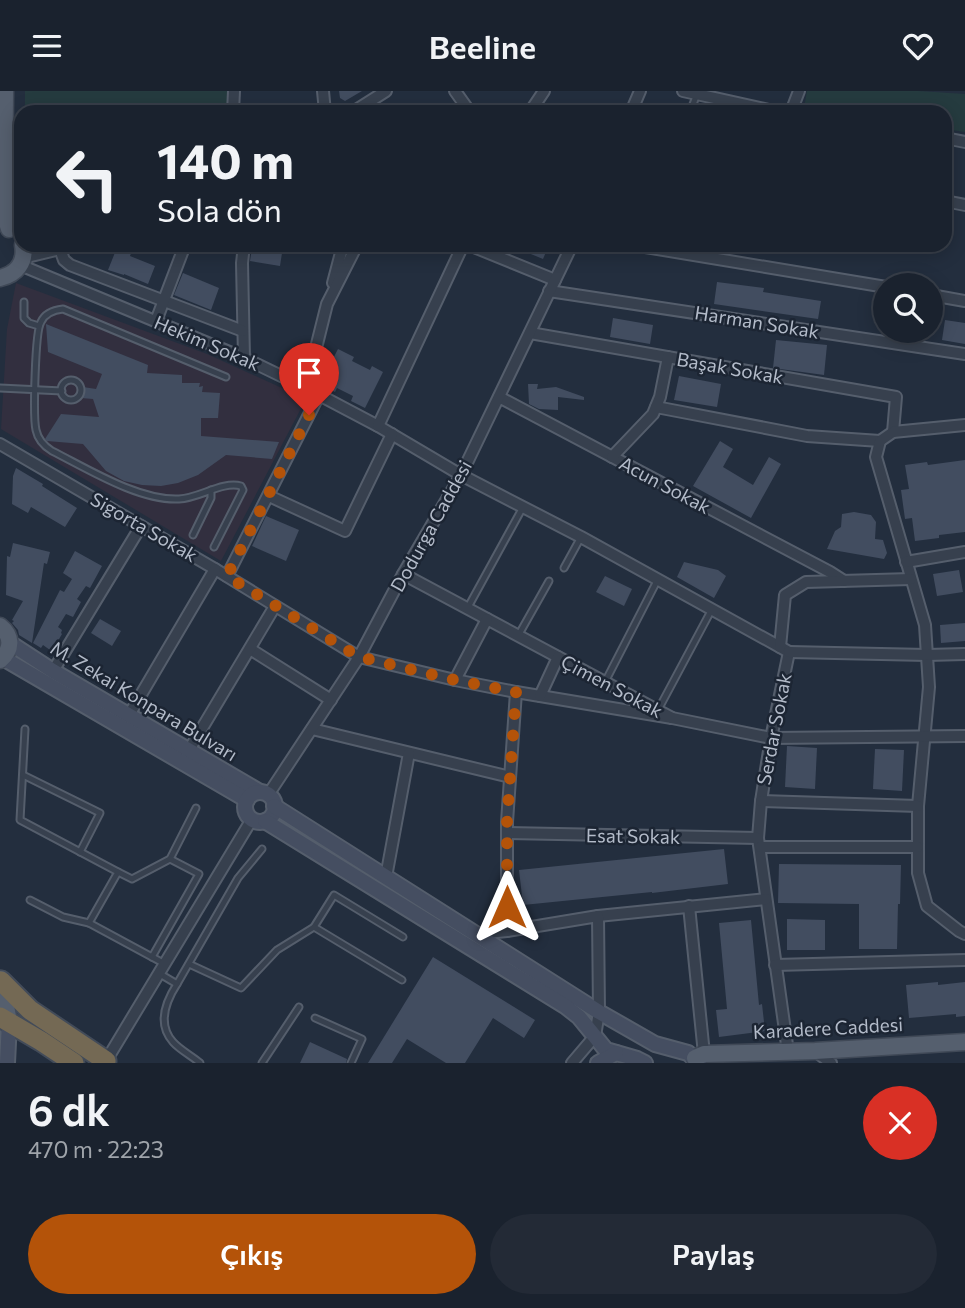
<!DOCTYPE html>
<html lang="tr">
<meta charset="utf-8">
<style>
:root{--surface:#1a222e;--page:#232a36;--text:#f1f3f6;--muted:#9fa4aa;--line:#383f4a;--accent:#b45309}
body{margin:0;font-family:Commissioner,sans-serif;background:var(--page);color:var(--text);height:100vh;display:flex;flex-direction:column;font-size:26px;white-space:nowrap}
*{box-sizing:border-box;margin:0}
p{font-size:23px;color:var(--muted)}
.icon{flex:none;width:38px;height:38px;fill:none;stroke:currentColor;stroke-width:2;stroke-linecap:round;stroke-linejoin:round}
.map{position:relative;height:972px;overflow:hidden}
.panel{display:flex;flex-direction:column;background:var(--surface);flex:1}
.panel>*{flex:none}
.top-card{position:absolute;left:14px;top:14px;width:938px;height:147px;border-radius:21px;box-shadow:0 4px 18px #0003,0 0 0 2px var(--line);background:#1a222e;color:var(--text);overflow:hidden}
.fabs{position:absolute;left:873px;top:182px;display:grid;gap:14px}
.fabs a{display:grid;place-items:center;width:70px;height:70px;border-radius:50%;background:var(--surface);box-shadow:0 4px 18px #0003,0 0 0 2px var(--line);font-size:35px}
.pin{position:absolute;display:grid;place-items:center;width:60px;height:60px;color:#fff;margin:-72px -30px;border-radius:50% 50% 50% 0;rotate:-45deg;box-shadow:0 0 7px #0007}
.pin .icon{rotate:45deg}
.me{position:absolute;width:77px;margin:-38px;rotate:0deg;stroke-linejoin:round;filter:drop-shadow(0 0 5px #0008)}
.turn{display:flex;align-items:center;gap:24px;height:147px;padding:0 28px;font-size:32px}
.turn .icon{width:91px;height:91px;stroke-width:2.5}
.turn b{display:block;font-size:49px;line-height:60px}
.round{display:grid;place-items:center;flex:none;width:74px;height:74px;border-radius:37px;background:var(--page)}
.summary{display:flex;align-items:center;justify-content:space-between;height:119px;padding:0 28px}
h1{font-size:42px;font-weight:600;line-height:52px}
.cta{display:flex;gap:14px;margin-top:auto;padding:14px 28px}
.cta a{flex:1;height:80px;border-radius:42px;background:var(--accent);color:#fff;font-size:28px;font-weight:600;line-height:80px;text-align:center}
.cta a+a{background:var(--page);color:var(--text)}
header{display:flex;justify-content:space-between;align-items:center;height:91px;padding:0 28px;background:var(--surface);font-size:32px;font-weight:600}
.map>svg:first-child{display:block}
.medical{fill:#322f3f}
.green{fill:#253b3f}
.building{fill:#424d60}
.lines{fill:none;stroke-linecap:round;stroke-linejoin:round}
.lane-casing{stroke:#555e6c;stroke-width:9}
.street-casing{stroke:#555e6c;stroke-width:14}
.secondary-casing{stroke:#555e6c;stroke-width:18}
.primary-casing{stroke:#404957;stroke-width:19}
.highway-casing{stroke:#424b59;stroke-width:23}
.lane{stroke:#37404e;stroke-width:5}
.street{stroke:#37404e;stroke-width:10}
.secondary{stroke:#454e61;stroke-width:14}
.primary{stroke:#555f6e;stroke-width:16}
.highway{stroke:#746954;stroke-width:19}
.route{stroke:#b45309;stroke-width:12;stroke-dasharray:0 21.6}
.labels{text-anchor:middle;stroke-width:5;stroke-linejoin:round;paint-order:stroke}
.street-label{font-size:19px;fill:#b3bbc9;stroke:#1c2533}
</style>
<header><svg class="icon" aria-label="menu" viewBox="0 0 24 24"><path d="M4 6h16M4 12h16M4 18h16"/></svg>Beeline<svg class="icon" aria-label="heart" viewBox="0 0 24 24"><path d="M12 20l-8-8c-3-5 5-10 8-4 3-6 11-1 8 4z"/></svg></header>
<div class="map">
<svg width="965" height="972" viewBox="0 0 965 972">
<rect width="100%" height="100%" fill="#232e3e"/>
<polygon class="medical" points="16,192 207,263 306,308 221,470 1,338 7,238"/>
<g class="green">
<polygon points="25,0 228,0 227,21 25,21"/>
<polygon points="807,0 918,0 965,3 965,41 945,38 945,21 829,21 804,17"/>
</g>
<g class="building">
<polygon points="339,0 362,0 345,10 340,7"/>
<polygon points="118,154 134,154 130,165 155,175 148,193 124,183 124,184 108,179"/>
<polygon points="509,154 549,154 543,168"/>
<polygon points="252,157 282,162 280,175 250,170"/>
<polygon points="183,182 219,197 211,219 174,204"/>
<polygon points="717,191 764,197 763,201 821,210 818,228 714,213"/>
<polygon points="613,227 653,234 650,253 610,246"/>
<polygon points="945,229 965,232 965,253 942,249"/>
<polygon points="46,233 148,274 147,282 182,284 182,292 200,292 199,296 203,295 202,301 220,302 218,327 201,327 201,345 279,351 272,368 226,364 198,384 178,392 161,395 142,394 124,390 106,380 83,353 47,350 45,348 61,323 99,326 93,308 81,307 83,296 96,298 102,283 48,261"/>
<polygon points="776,249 827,254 824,284 773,277"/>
<polygon points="338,258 354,266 352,270 370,279 372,275 383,281 365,317 351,310 353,305 337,297 335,301 320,293"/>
<polygon points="679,285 721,293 717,316 674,309"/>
<polygon points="528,293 538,293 537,298 556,296 584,306 584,309 558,306 558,319 539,318 529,313"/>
<polygon points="720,350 733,358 723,376 753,394 769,366 781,373 751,427 693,395"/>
<polygon points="965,369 965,441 939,444 939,447 915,450 912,427 905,428 901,399 909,398 905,374 927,371 928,374"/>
<polygon points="16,377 43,393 42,395 77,417 65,436 31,416 28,422 12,413 13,385"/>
<polygon points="854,421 871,424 876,431 875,448 883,449 887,462 884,468 827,458 835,440 841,436 842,423"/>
<polygon points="266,425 299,439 286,470 252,455"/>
<polygon points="13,452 50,461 47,473 44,472 32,552 19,544 18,539 12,532 14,530 12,529 23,510 6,504 7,465 10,466"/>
<polygon points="75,460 102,475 90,497 86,495 77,508 81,511 73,526 66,523 58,536 62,539 61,542 62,543 55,555 53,554 50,559 43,554 41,557 33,552 60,499 64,501 72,488 63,482"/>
<polygon points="684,471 718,479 726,485 714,507 677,486"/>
<polygon points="959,479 963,501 937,505 933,483"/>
<polygon points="605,485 632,498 624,515 596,501"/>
<polygon points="100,528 121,540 112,555 91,542"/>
<polygon points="965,532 965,550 941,552 940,534"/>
<polygon points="787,655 817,657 815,698 785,696"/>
<polygon points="875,658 904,659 902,700 873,698"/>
<polygon points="724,758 728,793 652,802 652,801 523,814 519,779"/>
<polygon points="779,773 901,774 900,813 898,813 897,858 859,858 859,813 778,812"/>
<polygon points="787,828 825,829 825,859 787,859"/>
<polygon points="751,829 759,914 762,913 765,940 719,946 716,919 727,918 719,832"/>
<polygon points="433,866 535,929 524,947 493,927 465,972 446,972 407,948 392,972 368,972"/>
<polygon points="938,891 938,894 965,891 965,925 956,926 956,923 909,927 906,894"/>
<polygon points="310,951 347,968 346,972 300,972"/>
</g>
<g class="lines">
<g class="lane-casing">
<g id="lane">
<polyline points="690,21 697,3"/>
<polyline points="24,211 24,227 29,232 39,235"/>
<circle cx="71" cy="299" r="10"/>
<polyline points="0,297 62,300"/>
<polyline points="193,444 211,407 211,399"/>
<path d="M 214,456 L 243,399 L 241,395 C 222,390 200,407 179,408 C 139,410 88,378 52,360 C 44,355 38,349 36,339 C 33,326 35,240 41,231 C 45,222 54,219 63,218 L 226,286"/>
<polyline points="564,477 581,446"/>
<polyline points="467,518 523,416"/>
<polyline points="518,545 549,490"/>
<polyline points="605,591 658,488"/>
<polyline points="658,619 712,518"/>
<polyline points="25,638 20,729 118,781 89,832 165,873"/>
<polyline points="23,684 100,722 80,761"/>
<polyline points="118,781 132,788 170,768 196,717"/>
<polyline points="30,809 63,826 89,832"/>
<polyline points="314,836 334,804 403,846"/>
<polyline points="152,866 199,783 170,768"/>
<polyline points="189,873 241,897 277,859 314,836 402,889"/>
<polyline points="160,883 177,893 238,787 262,758"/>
<path d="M 177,893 C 166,910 157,933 173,951 C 180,959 192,965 200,972"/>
<polyline points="315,927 362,948 351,972"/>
<polyline points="262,972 299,916"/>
</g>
</g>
<g class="street-casing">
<g id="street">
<polyline points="323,0 325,21"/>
<polyline points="455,0 470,21"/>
<polyline points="683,0 778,21"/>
<polyline points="233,21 234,0"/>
<polyline points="353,21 386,0"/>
<polyline points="530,21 544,0"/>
<polyline points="631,21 640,0"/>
<polyline points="791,21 799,0"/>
<polyline points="945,47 965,51"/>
<polyline points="5,77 21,79"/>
<polyline points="945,110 965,114"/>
<polyline points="244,154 242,172 244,267"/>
<polyline points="469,154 555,189"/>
<polyline points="633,154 886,196"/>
<polyline points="60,158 64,169 70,174 243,240"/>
<polyline points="23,167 60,158 69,154"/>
<polyline points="20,174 244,267 306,297 378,335 461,384 581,446 789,561 771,647 761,710 758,747 788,961"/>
<polyline points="333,192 343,154"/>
<polyline points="549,200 965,263"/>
<polyline points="931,204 965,210"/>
<polyline points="156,230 185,154"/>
<polyline points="530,242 896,306 893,341"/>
<polyline points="306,297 327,213 357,154"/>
<polyline points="499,306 830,481 844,490"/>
<polyline points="656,316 807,345 880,350"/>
<polyline points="965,334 893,341 880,350 876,366 925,534 929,596 918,715 918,782 927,815 959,840 965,843"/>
<polyline points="378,335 463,154"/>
<polyline points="0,353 215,478 359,566 455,589 516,601 672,627"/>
<polyline points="612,366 653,323 660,306 668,266"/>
<polyline points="269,405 345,440 392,343"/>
<polyline points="906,471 965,461"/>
<polyline points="403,483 672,627 771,647 965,645"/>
<polyline points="227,485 319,304"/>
<polyline points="780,556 785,504 806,491 911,488"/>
<polyline points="250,558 331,609"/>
<polyline points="789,561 927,564 965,563"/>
<polyline points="53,580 141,435"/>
<polyline points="455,589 487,528"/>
<polyline points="540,605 558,566"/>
<polyline points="129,624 215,478"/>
<polyline points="312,638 510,686"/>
<polyline points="189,659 275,515"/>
<polyline points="268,704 359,566 403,483 461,384 572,154"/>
<polyline points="761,710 918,715"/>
<polyline points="507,742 758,747"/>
<polyline points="760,756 918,756"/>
<polyline points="386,786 409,662"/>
<polyline points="689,815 704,963"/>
<polyline points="598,825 766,808"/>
<polyline points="507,840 507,731 516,601"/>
<polyline points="477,843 507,840 598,825 599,921 595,945 572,972"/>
<polyline points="775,874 965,869"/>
<polyline points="815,960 831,972"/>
<polyline points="106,970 252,728"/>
</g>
</g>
<g class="secondary-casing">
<g id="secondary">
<polyline points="10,552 53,580 260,701"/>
<polyline points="3,567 247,709"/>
<circle cx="260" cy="716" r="15"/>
<polyline points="274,715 599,921 655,953 688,962 699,972"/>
<polyline points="265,730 565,915 579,926 606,959 637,968 645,972"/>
<polyline points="7,972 9,931"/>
<polyline points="598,972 616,962"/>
</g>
</g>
<g class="primary-casing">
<g id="primary">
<polyline points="5,0 4,117 5,125 9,138"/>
<path d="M 0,187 C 17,183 26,171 23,154"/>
<path d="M 0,535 C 13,545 12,559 0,569"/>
<polyline points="1,888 9,931"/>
<polyline points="695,967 704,963 815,960 965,951"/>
</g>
</g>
<g class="highway-casing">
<g id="highway">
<polyline points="1,890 30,919 106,970 104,972"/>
<polyline points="0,926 41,950 74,972"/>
</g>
</g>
<use href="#lane" class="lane"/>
<use href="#street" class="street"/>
<use href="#secondary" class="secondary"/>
<use href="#primary" class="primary"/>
<use href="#highway" class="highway"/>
</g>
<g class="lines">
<polyline class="route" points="309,324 227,485 359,566 455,589 516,601 507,731 507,816"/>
</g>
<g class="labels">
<g class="street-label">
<text transform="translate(757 231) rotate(9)" y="7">Harman Sokak</text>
<text transform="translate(207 252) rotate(23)" y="7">Hekim Sokak</text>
<text transform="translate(730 277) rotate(10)" y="7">Başak Sokak</text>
<text transform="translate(665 394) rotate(28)" y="7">Acun Sokak</text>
<text transform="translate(431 435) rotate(-61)" y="7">Dodurga Caddesi</text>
<text transform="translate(144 436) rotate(30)" y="7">Sigorta Sokak</text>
<text transform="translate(612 595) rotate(28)" y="7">Çimen Sokak</text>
<text transform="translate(144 610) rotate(31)" y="7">M. Zekai Konpara Bulvarı</text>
<text transform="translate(774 638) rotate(-79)" y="7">Serdar Sokak</text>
<text transform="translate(633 745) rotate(1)" y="7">Esat Sokak</text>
<text transform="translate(828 937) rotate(-3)" y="7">Karadere Caddesi</text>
</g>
</g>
</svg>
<div class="fabs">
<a><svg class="icon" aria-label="search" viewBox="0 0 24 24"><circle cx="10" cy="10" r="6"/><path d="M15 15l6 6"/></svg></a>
</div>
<div class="pin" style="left:309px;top:324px;background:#d93025"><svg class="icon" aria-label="arrive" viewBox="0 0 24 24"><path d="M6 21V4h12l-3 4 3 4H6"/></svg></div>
<svg class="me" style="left:507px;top:816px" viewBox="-20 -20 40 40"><path d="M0-17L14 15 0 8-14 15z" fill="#b45309" stroke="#fff" stroke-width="4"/></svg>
<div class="top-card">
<div class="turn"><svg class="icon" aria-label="left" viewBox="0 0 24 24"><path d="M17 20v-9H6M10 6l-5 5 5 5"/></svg><div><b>140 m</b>Sola dön</div></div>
</div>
</div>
<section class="panel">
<div class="summary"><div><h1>6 dk</h1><p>470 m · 22:23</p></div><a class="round" style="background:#d93025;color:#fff"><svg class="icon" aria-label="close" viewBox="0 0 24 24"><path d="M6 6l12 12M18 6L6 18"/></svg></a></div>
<div class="cta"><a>Çıkış</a><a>Paylaş</a></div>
</section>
